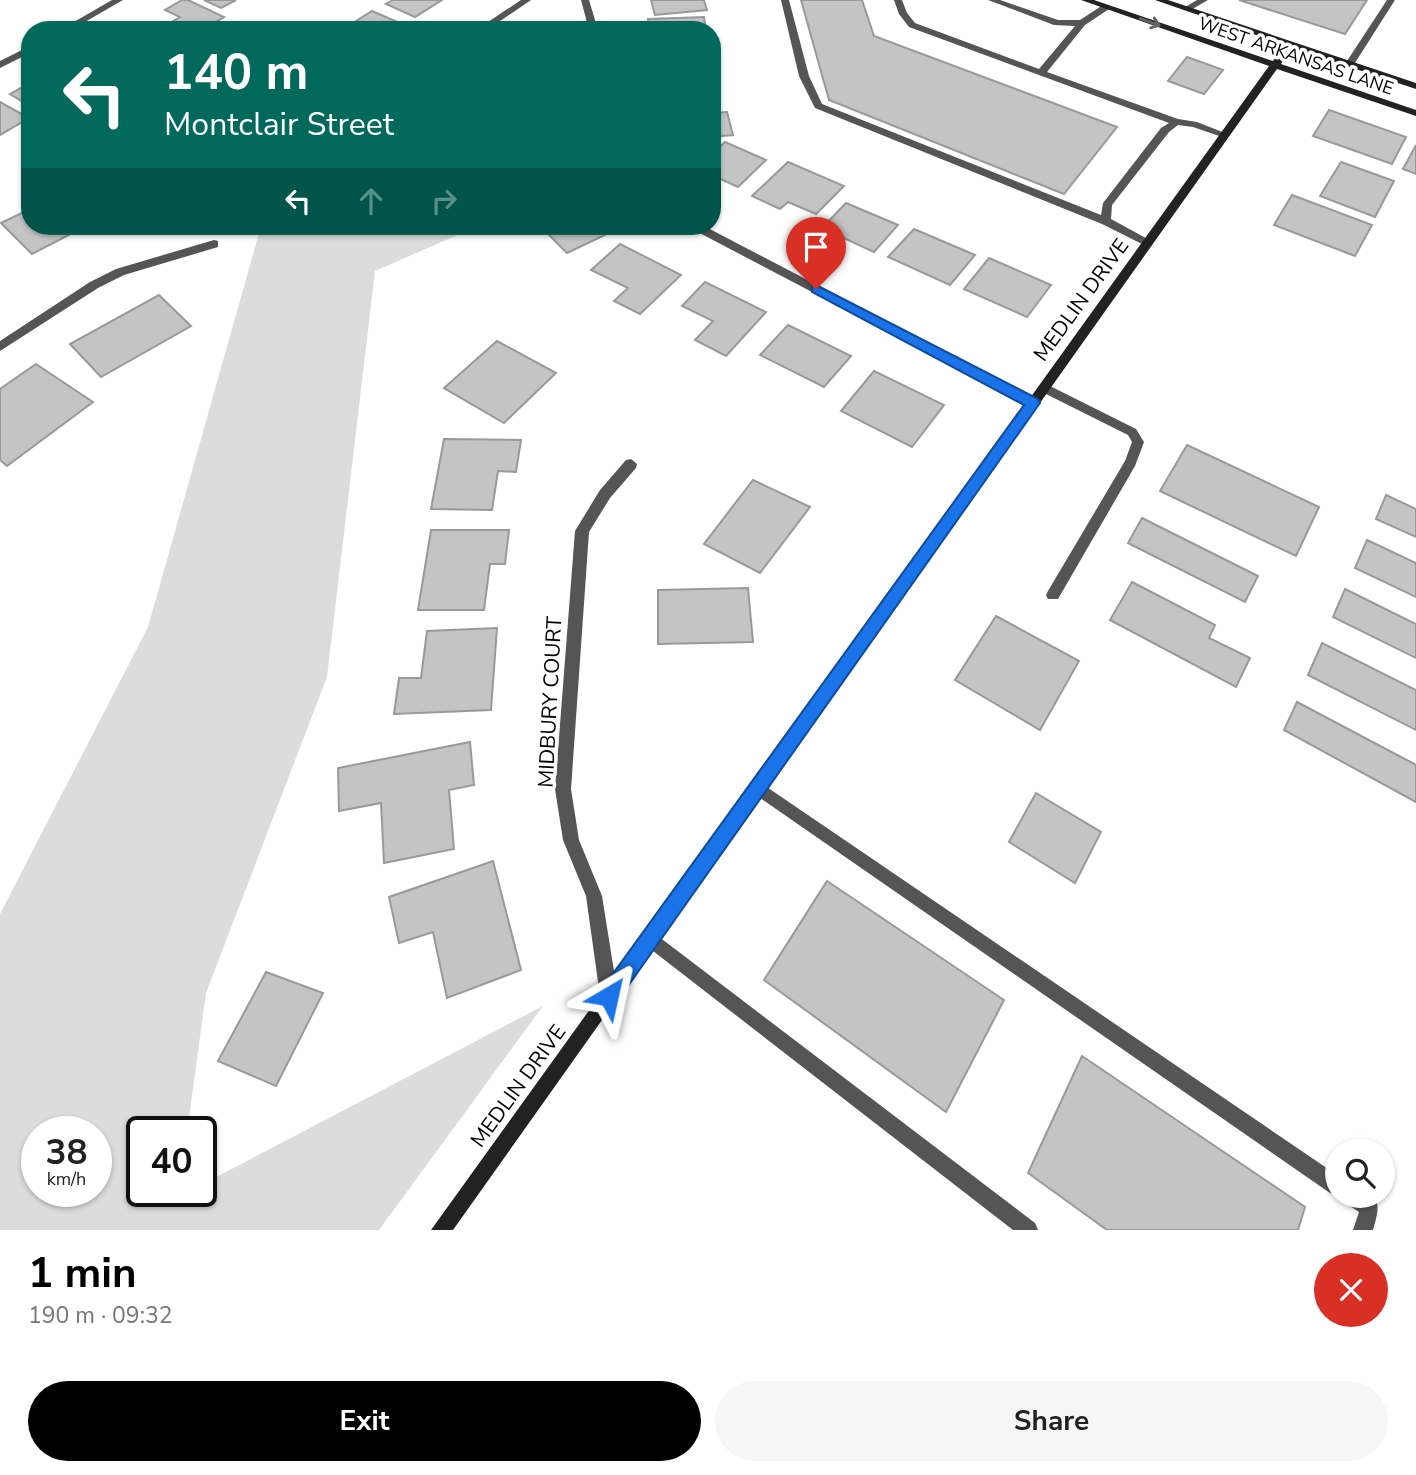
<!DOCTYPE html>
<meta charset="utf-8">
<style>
:root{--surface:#fff;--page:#f6f6f6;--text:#222;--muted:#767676;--accent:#000}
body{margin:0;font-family:"Nunito Sans",sans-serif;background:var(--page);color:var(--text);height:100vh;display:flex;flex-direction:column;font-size:26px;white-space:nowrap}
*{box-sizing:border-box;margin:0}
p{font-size:23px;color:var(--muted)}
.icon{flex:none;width:38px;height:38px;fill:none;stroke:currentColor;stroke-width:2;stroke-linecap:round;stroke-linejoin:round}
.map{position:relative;height:1230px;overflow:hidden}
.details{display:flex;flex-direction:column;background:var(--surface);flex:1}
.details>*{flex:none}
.hud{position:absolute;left:21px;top:21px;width:700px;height:214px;border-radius:28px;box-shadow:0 2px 5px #0004;background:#00695c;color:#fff;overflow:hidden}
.fabs{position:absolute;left:1325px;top:1138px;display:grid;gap:14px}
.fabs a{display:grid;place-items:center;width:70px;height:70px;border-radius:50%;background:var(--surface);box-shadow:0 2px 5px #0004;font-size:35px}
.speed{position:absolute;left:21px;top:1116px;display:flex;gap:14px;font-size:35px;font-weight:700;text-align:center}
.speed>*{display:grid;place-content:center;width:91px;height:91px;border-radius:50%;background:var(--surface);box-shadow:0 2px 5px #0004;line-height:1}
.speed small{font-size:18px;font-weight:400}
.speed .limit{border:4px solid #111;border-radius:10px;background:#fff;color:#111}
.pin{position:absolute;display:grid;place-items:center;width:60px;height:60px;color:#fff;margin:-72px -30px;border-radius:50% 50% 50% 0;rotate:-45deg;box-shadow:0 0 7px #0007}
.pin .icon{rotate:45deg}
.me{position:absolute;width:77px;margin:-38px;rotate:36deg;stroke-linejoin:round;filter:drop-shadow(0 0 5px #0008)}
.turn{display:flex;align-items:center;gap:24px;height:147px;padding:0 28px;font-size:32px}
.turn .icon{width:91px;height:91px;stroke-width:2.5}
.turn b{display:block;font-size:49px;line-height:60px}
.lanes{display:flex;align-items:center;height:66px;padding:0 28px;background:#0003;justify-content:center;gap:35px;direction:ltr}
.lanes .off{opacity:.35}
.round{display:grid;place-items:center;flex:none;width:74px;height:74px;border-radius:37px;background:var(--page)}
.head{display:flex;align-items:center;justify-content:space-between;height:119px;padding:0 28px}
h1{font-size:42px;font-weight:700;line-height:52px;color:var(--accent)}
.action{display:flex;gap:14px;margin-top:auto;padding:14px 28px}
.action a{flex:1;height:80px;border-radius:42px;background:var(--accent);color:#fff;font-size:28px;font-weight:700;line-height:80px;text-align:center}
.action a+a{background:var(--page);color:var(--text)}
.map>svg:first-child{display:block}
.green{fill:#dcdcdc;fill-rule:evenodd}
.building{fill:#c4c4c4;stroke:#999;stroke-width:2}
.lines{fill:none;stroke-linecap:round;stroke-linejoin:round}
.lane{fill:#555;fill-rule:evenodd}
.street{fill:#555;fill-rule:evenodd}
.secondary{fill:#222;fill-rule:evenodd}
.oneway{stroke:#646464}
.route{fill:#1a73e8;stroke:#114b97;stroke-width:2}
.labels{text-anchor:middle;stroke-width:7;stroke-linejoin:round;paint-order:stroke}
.far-street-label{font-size:18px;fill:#000;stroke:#fff}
.street-label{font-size:21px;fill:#000;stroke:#fff}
</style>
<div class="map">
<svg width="1416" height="1230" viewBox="0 0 1416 1230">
<rect width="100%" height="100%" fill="#fff"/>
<path class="green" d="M 261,226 L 451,226 L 460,234 L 375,271 L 327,677 L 206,993 L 187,1132 L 142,1132 L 142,1192 L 180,1192 L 180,1197 L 189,1192 L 201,1192 L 201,1185 L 543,1006 L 379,1230 L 0,1230 L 0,914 L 148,627 ZM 37,1132 L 96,1132 L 96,1192 L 37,1192 Z"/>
<g class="building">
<polygon points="182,0 188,0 224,17 202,30 158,30 180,17 165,10"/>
<polygon points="204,0 236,0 221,8"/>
<polygon points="393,0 442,0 415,17 386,4"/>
<polygon points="651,0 704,0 707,10 655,15"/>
<polygon points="801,0 862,0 874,36 1117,127 1064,194 829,100"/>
<polygon points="1239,0 1367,0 1345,34"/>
<polygon points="372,11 402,24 394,30 342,30"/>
<polygon points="704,17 706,30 649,30 648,19"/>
<polygon points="1187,57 1223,70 1204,94 1168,81"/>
<polygon points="30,83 30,106 10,94"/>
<polygon points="0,102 29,118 0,135"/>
<polygon points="1329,110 1406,137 1392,164 1313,136"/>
<polygon points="727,112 733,135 712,137 712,113"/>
<polygon points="725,142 766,160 738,187 712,175 712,154"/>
<polygon points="1416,145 1416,174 1403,169"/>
<polygon points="788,162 844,186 816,214 788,202 780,209 752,196"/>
<polygon points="1341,162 1394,181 1375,217 1320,196"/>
<polygon points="1292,195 1372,225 1355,256 1274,225"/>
<polygon points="846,203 898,225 874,252 822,228"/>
<polygon points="30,209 30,226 86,226 32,254 1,223"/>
<polygon points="540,226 598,226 607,234 567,253"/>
<polygon points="914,229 975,255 950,285 888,257"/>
<polygon points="620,244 681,275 640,314 614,301 628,288 591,270"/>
<polygon points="989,258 1051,285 1027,317 964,289"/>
<polygon points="705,282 766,312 726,356 695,340 713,321 682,306"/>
<polygon points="159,295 191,326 101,377 70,344"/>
<polygon points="788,325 851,356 824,387 760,355"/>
<polygon points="497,341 556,373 504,423 444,388"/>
<polygon points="36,364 93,402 7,466 0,460 0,389"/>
<polygon points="874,371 944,405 912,447 841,411"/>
<polygon points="444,439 521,440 516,472 498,471 492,510 431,509"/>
<polygon points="1187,445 1319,507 1296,556 1160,491"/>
<polygon points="753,480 810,507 760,573 704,544"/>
<polygon points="1386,495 1416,509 1416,537 1376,519"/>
<polygon points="1142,518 1258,576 1245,602 1128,543"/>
<polygon points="431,530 509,530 505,564 490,564 484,610 418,610"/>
<polygon points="1367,540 1416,563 1416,597 1355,568"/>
<polygon points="1132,582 1215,625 1209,638 1250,658 1236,687 1110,620"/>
<polygon points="748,588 753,642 658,644 658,590"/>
<polygon points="1345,589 1416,624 1416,658 1333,617"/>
<polygon points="996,616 1079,661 1040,730 955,680"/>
<polygon points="497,628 491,710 394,714 399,678 421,678 427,631"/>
<polygon points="1322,643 1416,690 1416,730 1308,675"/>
<polygon points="1297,702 1416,765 1416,802 1284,730"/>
<polygon points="470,742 474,785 449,790 454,849 384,863 381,803 339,811 338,768"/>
<polygon points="1036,793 1101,832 1075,883 1009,842"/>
<polygon points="493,861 521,970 447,998 433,932 399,943 389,897"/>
<polygon points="827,881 1004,1000 946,1112 764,980"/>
<polygon points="266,972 323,993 276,1086 218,1061"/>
<polygon points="1082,1056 1305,1207 1298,1230 1107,1230 1028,1173"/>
</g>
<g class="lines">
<g class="lane">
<polygon points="781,0 789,0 809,76 822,104 1101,215 1103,203 1161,128 1169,123 909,27 899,14 894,0 902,0 907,13 915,23 1039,69 1075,26 1054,25 988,0 1000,0 1058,20 1080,20 1103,5 1109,5 1109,9 1085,25 1047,72 1178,119 1197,122 1230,135 1225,138 1193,127 1178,125 1169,132 1112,205 1111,219 1153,242 1148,246 1144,245 1102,224 815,108 799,76"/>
<polygon points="1197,0 1208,0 1189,11 1182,9"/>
<polygon points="1387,0 1395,0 1353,66 1347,66 1345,64"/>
<polygon points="1044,383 1136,429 1144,442 1135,466 1058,599 1048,599 1046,595 1048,591 1125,461 1132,442 1128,435 1040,391 1038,388 1040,385"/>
<polygon points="758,781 1337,1175 1337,1195 1330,1193 753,793 750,788 753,783"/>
<polygon points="650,930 1035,1223 1038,1230 1013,1230 644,944 642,938 644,932"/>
<path d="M 1342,1195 C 1376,1195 1384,1194 1373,1230 L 1353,1230 L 1359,1212 L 1344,1202 Z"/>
</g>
<g class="street">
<polygon points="112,0 123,0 71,30 60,30"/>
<polygon points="521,0 531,0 487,30 476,30"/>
<polygon points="581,0 589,0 598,30 589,30"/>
<polygon points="30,46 30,53 0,68 0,61"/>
<polygon points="691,226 704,226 1037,400 1039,403 1033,408 1029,406 692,229"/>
<polygon points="214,240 218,241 218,247 124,275 98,288 0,351 0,341 90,282 116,269"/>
<polygon points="631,459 637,464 636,468 610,498 589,532 571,789 579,840 602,896 618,996 615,1002 609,1005 603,1002 600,996 586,896 563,840 555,789 575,531 600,490 626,460"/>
</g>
<polygon class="secondary" points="1081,0 1094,0 1273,61 1285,45 1155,0 1168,0 1416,83 1416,89 1292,48 1281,64 1416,110 1416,116 1277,69 453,1230 431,1230 1269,66"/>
</g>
<defs><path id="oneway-shaft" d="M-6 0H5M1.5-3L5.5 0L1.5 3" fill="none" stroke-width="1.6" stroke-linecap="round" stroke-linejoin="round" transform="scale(1.75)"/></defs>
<use class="oneway" href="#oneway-shaft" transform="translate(1150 22) rotate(19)"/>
<polygon class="route" points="816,285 1038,399 1040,403 616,1003 609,1006 602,1003 599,996 602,989 1024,405 812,292 812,286"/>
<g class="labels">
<g class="far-street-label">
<text transform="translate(1296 56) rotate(19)" y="6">WEST ARKANSAS LANE</text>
</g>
<g class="street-label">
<text transform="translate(1081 300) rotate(-54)" y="7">MEDLIN DRIVE</text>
<text transform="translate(550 702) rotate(-87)" y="7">MIDBURY COURT</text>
<text transform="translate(518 1086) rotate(-54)" y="7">MEDLIN DRIVE</text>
</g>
</g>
</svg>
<div class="fabs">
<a><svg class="icon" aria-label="search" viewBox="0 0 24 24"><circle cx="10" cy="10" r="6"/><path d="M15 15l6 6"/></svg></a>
</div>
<div class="speed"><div>38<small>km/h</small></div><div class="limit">40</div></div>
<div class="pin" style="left:816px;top:289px;background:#d93025"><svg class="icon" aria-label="arrive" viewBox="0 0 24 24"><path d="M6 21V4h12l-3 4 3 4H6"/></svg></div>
<svg class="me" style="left:609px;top:996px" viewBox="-20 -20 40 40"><path d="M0-17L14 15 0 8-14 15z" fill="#1a73e8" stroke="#fff" stroke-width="4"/></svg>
<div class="hud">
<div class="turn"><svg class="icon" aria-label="left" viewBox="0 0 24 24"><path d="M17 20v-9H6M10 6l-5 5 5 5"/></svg><div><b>140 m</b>Montclair Street</div></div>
<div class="lanes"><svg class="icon" aria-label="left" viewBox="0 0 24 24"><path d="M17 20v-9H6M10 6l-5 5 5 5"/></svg><svg class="icon off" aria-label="ahead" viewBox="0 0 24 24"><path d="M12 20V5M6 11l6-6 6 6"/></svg><svg class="icon off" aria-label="right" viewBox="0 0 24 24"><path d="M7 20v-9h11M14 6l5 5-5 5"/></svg></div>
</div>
</div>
<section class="details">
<div class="head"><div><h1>1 min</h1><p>190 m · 09:32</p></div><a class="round" style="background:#d93025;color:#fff"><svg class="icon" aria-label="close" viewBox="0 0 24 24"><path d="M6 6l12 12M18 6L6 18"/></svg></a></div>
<div class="action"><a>Exit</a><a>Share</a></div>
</section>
